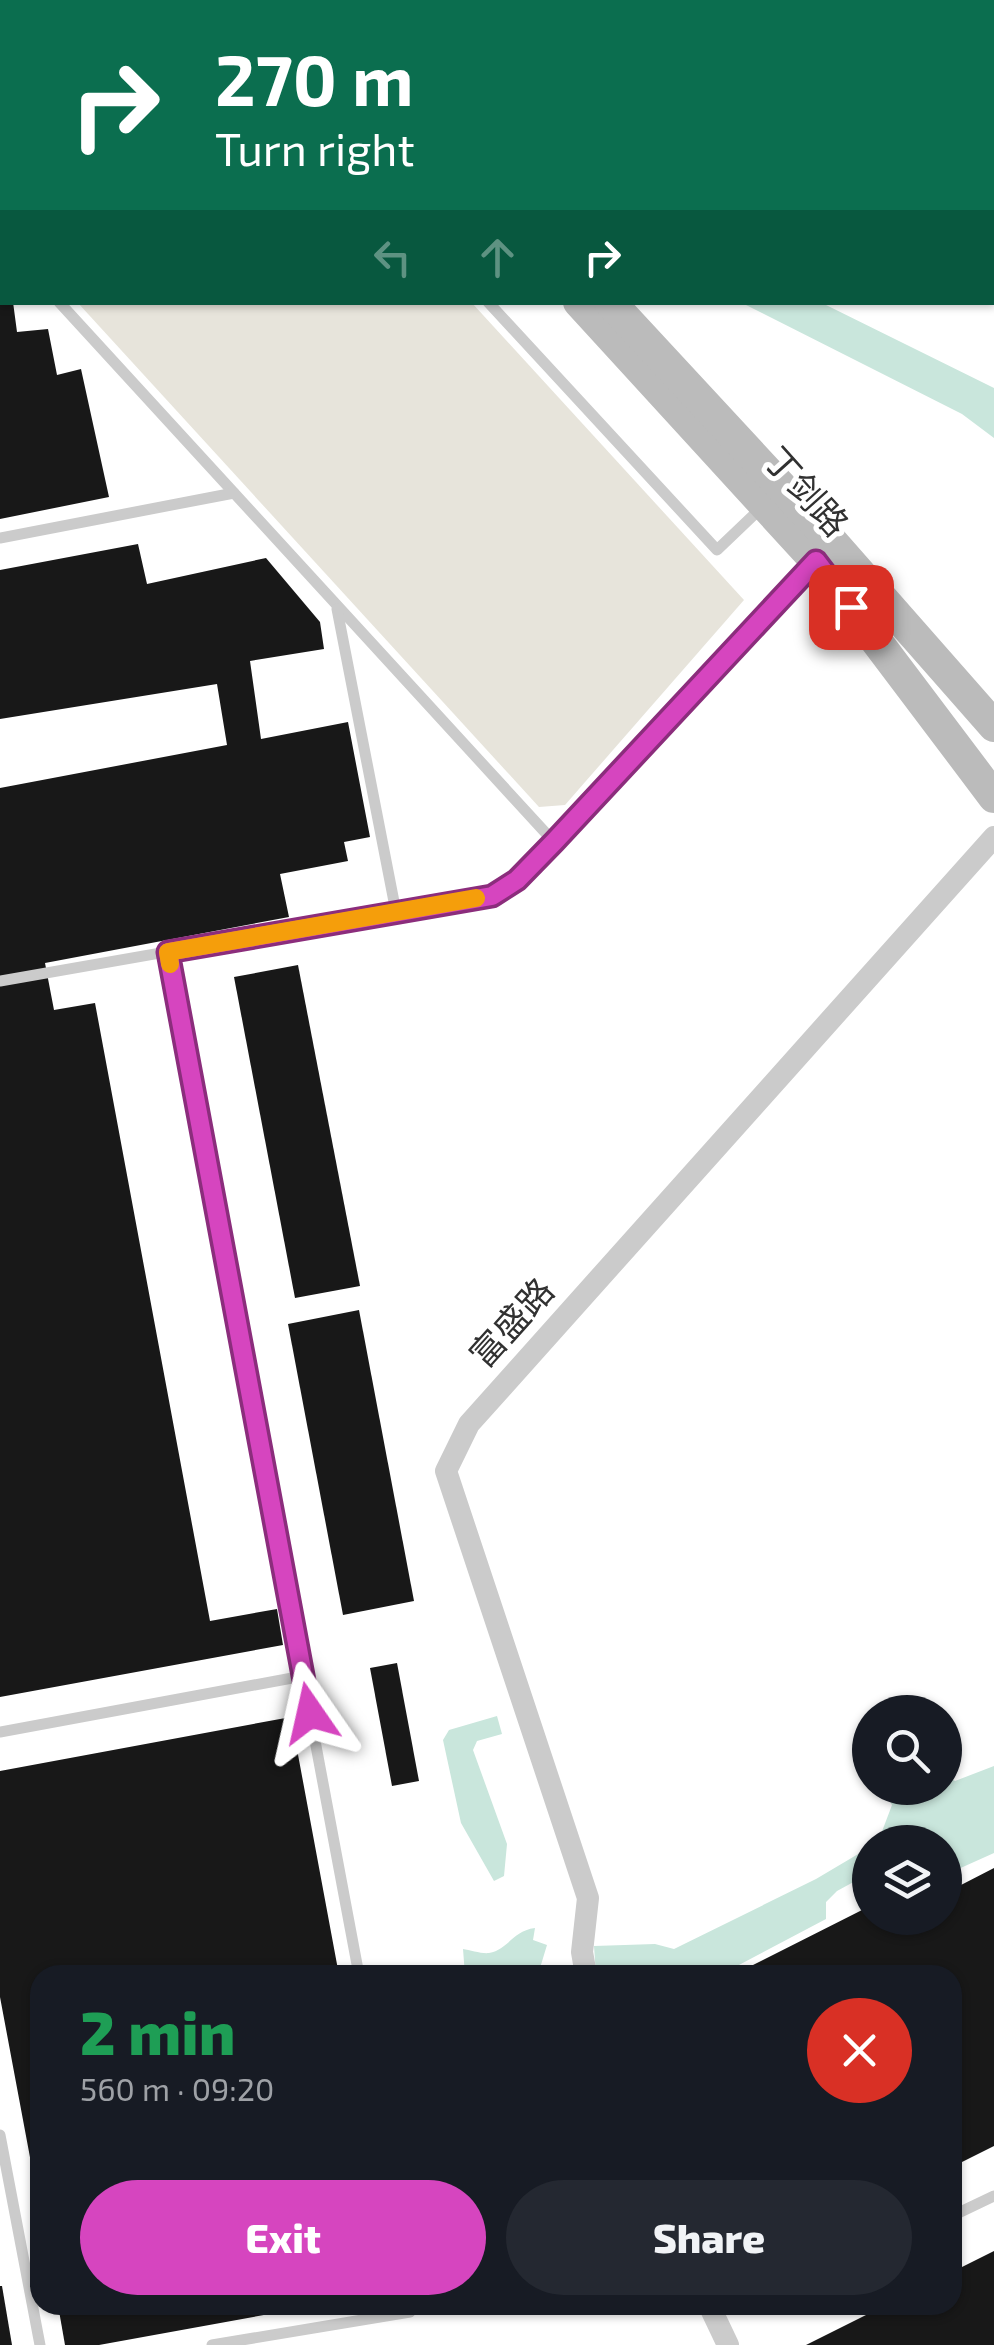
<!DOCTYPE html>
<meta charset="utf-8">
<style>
:root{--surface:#171b24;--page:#242831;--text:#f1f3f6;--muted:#9ea1a6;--accent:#d645bf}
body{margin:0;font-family:"Exo 2","Noto Sans SC",sans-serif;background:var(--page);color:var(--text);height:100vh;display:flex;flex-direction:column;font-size:38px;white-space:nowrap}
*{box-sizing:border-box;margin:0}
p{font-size:32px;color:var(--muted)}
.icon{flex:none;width:55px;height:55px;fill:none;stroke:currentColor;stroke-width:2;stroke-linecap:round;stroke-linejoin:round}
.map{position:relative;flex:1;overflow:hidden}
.panel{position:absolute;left:30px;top:1965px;width:932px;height:350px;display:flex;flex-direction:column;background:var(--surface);border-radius:30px;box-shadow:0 2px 8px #0004}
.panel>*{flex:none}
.hud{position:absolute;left:0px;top:0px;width:995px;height:305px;box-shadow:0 2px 8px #0004;background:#0b6e4f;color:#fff;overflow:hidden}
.tools{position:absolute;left:852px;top:1695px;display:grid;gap:20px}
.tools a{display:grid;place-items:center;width:110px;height:110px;border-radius:50%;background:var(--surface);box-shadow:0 2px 8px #0004;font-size:50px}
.pin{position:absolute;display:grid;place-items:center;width:85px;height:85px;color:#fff;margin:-42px;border-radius:20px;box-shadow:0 5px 15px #0006}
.me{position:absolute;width:110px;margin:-55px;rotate:349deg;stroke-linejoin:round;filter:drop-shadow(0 0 8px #0008)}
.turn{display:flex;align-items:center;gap:35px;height:210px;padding:0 50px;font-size:45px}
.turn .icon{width:130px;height:130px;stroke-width:2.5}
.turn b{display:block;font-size:70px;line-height:85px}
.lanes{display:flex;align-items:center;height:95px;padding:0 50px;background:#0003;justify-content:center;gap:50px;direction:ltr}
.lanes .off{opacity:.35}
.round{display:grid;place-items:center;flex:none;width:105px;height:105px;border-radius:52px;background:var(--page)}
.head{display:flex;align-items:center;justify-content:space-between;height:170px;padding:0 50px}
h1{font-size:60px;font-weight:800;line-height:75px;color:#1e9e55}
.cta{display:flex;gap:20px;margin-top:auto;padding:20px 50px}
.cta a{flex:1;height:115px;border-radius:60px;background:var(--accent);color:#fff;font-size:40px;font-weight:800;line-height:115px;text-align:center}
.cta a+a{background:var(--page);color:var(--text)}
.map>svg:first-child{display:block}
.green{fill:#e7e4db}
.water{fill:#c9e6dc}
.building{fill:#181818}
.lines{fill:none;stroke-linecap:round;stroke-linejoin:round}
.service{stroke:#cbcbcb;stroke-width:11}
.minor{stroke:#cbcbcb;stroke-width:22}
.secondary{stroke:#bbb;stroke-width:32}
.route-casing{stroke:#8b2d7c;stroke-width:25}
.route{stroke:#d645bf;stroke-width:18}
.slow{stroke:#f59e0b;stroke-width:18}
.labels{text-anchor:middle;stroke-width:10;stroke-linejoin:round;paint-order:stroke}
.street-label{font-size:35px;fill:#313131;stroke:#fff}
</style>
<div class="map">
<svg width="994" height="2345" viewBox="0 0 994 2345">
<rect width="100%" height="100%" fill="#fff"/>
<g class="green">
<polygon points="0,0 196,0 2,2 2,219"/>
<polygon points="78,303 472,303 744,600 565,805 539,807"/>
</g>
<g class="water">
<polygon points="742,303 822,303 994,388 994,438 962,414"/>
<polygon points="497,1716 502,1734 477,1741 473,1750 507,1844 504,1876 494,1881 461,1823 443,1740 449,1730"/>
<polygon points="994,1766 994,1853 945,1875 945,1842 878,1842 892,1805 885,1793 894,1788 945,1788 945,1775 955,1781"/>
<polygon points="870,1847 870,1873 837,1891 826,1902 826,1919 720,1975 596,1975 594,1946 655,1944 674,1949 816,1879"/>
<path d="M 535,1928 L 533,1940 L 547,1945 L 540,1968 L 542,1975 L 465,1975 L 463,1949 C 470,1950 482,1954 489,1953 C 509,1949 512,1931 535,1928 Z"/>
</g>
<g class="building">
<polygon points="0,302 13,302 17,332 48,329 57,375 81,369 109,497 0,519"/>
<polygon points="138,544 147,584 266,558 320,622 324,649 250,661 261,739 348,722 370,837 344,842 348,861 280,874 289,917 45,963 54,1010 95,1003 210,1621 277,1609 283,1645 0,1697 0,788 227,745 217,684 0,719 0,570"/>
<polygon points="298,965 360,1286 295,1298 234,977"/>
<polygon points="359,1310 414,1601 343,1615 288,1324"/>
<polygon points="397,1663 419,1781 392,1786 370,1668"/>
<polygon points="291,1717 339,1975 40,1975 38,2200 0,1997 0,1771"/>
<polygon points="994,1868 994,2146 952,2167 952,1975 750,1975 747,1968 870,1906 870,1918 945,1918 945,1879 956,1874 961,1885"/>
<polygon points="994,2251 994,2345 806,2345 886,2305 952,2305 952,2272"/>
<polygon points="0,2286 2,2286 12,2345 0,2345"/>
<polygon points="58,2305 308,2305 308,2307 99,2345 65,2345"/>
</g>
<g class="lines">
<g class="service">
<polyline points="0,239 2,241"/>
<polyline points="59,302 554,842"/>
<polyline points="488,302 717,550 761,508"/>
<polyline points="0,538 234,493"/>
<polyline points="337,609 396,912"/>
<polyline points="167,952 359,1975"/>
<polyline points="0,981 492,895 517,880 554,842 813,564"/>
<polyline points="0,1732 303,1676"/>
<polyline points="0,2135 40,2345"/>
<polyline points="952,2216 994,2196"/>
<polyline points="212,2345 410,2312 415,2305"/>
</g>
<g class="minor">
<polyline points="743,2 746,0"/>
<polyline points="586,1975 582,1952 588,1898 446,1471 469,1424 994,837"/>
<polyline points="709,2305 728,2345"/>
</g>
<g class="secondary">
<polyline points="304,0 306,2"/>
<polyline points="337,0 339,2"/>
<polyline points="579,302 816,561 994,797"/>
<polyline points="610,302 827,536 994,726"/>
</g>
</g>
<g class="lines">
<g class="route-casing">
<polyline id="route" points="310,1713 168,952 492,896 517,880 554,842 816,561 851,607"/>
</g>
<use href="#route" class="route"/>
<polyline class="slow" points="170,964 168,952 476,898"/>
</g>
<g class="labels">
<g class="street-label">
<text transform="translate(806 492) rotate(48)" y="12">丁剑路</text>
<text transform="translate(512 1323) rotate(-48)" y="12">富盛路</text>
</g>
</g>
</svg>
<div class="tools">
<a><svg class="icon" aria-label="search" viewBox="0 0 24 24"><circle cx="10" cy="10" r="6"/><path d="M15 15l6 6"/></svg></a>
<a><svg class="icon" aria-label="layers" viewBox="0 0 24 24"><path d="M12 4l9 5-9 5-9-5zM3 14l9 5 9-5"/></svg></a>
</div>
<div class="pin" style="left:851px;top:607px;background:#d93025"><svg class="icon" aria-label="arrive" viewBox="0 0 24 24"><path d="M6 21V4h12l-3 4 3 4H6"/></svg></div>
<svg class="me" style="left:310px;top:1713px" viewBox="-20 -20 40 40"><path d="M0-17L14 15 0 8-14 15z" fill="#d645bf" stroke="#fff" stroke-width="4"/></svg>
<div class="hud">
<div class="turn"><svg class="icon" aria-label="right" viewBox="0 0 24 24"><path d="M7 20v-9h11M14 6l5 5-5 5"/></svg><div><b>270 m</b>Turn right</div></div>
<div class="lanes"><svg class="icon off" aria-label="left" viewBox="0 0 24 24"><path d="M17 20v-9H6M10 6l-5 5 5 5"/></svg><svg class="icon off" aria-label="ahead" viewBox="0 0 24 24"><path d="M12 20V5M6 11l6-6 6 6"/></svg><svg class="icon" aria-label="right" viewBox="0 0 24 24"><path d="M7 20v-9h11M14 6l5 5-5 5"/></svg></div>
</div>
<section class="panel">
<div class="head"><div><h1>2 min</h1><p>560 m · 09:20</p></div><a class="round" style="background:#d93025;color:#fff"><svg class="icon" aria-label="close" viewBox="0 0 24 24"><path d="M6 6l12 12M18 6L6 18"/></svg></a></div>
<div class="cta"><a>Exit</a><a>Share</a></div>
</section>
</div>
